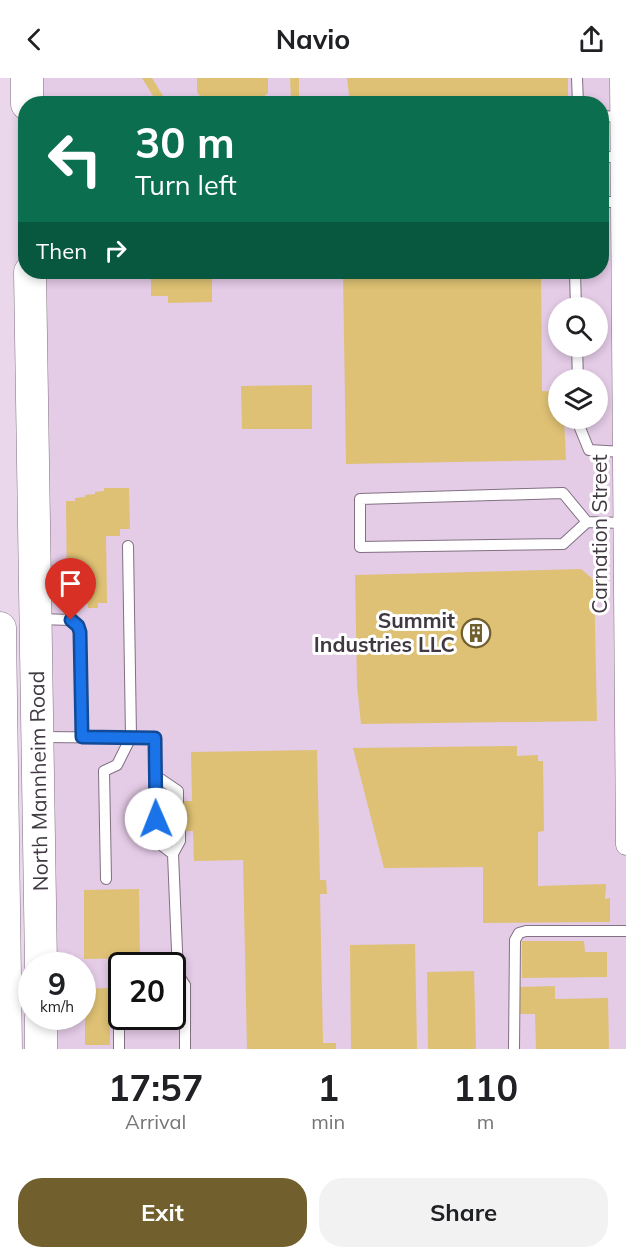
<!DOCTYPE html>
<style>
:root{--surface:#fff;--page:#f2f2f2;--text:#202124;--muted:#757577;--accent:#715f2d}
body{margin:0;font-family:Mulish,sans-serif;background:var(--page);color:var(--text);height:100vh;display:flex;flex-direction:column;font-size:22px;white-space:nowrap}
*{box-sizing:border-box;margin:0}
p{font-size:20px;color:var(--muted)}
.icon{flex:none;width:33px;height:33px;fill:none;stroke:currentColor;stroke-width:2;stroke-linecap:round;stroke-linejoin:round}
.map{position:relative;height:971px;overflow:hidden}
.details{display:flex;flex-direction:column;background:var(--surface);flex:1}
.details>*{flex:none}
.guide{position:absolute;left:18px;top:18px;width:591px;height:183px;border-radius:24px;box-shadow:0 3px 9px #0003;background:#0b6e4f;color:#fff;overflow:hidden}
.tools{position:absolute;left:548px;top:219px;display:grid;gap:12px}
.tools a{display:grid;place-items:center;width:60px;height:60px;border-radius:50%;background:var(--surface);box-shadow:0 3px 9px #0003;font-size:30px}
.speed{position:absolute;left:18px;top:874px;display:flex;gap:12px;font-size:30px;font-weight:700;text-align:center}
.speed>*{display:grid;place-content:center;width:78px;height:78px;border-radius:50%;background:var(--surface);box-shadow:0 3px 9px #0003;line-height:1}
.speed small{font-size:15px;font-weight:400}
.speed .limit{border:3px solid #111;border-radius:9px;background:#fff;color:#111}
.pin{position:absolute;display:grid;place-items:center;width:51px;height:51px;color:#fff;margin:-62px -26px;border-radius:50% 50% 50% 0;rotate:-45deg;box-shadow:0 0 6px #0007}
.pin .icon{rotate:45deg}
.me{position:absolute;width:66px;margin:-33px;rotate:359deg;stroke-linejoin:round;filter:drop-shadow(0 0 4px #0008)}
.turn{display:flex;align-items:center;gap:21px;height:126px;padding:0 18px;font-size:27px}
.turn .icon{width:78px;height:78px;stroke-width:2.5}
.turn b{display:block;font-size:42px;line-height:51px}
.then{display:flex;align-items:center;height:57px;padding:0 18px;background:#0003;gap:12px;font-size:22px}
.eta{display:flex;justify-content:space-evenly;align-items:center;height:102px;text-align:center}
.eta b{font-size:36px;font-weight:700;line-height:42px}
.primary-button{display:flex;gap:12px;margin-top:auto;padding:12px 18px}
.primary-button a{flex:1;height:69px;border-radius:24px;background:var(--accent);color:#fff;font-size:24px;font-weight:700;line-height:69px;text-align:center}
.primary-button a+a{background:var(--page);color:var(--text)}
header{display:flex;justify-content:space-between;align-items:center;height:78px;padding:0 18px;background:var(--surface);font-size:27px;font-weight:700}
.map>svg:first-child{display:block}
.built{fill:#e4cbe6;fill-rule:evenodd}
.building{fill:#dec174}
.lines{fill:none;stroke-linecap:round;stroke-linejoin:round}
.lane-casing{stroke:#817082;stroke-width:12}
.street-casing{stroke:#817082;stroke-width:21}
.primary-casing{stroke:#817082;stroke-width:33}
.lane{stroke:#fff;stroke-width:10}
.street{stroke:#fff;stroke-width:20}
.primary{stroke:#fff;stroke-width:32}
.route-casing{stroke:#114b97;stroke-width:15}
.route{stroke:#1a73e8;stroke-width:10}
.labels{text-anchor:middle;stroke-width:6;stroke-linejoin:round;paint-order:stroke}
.street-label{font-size:21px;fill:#403941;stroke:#fff}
.poi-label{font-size:21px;font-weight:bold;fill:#403941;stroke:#fff;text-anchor:end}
</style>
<header><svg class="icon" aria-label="back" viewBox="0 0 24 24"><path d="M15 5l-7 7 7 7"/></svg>Navio<svg class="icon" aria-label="share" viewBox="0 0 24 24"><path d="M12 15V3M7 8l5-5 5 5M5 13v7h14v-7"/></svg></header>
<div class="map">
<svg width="626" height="971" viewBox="0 0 626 971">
<rect width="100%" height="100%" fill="#ead7ec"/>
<path class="built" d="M 42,0 L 626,0 L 626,971 L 54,971 L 54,939 L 82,939 L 82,888 L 53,888 L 44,194 L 602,194 L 602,26 L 42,26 ZM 558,230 L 597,230 L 597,268 L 558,268 ZM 558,302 L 597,302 L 597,340 L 558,340 ZM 122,888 L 172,888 L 172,939 L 122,939 Z"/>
<g class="building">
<polygon points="142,0 152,0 168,26 158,26"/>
<polygon points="197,0 268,0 268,15 261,21 215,22 215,26 206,26 206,22 202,21 197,14"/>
<polygon points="290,0 299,0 299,22 291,22"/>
<polygon points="347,0 568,0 568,26 350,26"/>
<polygon points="151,194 212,194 212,224 168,225 168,218 151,218"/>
<polygon points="343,194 541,194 542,313 558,314 558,340 564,340 566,382 346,386"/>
<polygon points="312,307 312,351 242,351 241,308"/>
<polygon points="104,410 129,410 130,451 120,451 120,458 106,458 107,525 98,525 98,530 88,530 88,526 77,527 77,516 67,516 66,423 75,423 75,420 85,419 85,417 95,416 95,414 104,413"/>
<polygon points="581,491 594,502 597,643 361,646 357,607 355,497"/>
<polygon points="517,668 517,678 538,677 538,683 543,683 544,753 538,754 538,808 606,806 605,821 610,820 610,844 483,845 483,789 384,790 353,670"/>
<polygon points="317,672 320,802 326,802 327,816 320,816 323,965 336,965 336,971 247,971 243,782 194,783 193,753 160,754 160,723 192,723 191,674"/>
<polygon points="139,811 140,880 84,881 84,812"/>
<polygon points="522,863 584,863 585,874 607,874 607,899 522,900"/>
<polygon points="415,866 417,971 351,971 350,867"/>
<polygon points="474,893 476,971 428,971 427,894"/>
<polygon points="555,908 555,921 608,920 609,971 536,971 535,936 520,936 519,909"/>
<polygon points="109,910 110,967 85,967 85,911"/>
</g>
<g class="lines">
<g class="lane-casing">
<g id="lane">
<polyline points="577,0 578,26"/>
<polyline points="602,38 620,39"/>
<polyline points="602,79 621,79"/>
<polyline points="602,124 621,124"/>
<polyline points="575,194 576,230"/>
<polyline points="577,268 578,302"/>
<polyline points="579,340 580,350 589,372 623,374"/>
<polyline points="587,444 563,415 360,421 360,469 563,466 587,444 624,445"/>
<polyline points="39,541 71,542 78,548 80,554 82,659"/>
<polyline points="41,659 155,660 156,763 173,776 178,897 185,907 185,971"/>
<polyline points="156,698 178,713 178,723"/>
<polyline points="173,776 180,763 180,754"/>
<polyline points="106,801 104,693 117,687 131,659 128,468"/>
<polyline points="119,971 119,922"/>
<polyline points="514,971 515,862 519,855 526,853 626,853"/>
</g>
</g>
<g class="street-casing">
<polyline id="street" points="620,0 626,767"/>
</g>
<g class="primary-casing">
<g id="primary">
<polyline points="27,0 27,26"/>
<polyline points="30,194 41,888"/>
<polyline points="0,550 6,971"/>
<polyline points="41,971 41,939"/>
</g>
</g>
<use href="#lane" class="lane"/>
<use href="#street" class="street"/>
<use href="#primary" class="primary"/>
</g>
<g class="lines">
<g class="route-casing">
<polyline id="route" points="71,542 78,548 80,554 82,659 155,660 156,741"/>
</g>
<use href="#route" class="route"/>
</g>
<defs>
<g id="building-ring" transform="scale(1.5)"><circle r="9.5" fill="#fff" stroke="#715f2d" stroke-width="1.5"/><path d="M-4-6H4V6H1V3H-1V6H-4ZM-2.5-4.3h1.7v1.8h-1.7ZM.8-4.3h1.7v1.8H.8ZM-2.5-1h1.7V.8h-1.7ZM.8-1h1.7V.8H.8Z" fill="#715f2d"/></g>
</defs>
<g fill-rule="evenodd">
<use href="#building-ring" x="476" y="555"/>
</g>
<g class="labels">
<g class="street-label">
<text transform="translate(600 456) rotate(-90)" y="7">Carnation Street</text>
<text transform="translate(39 703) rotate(-91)" y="7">North Mannheim Road</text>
</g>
<g class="poi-label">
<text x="455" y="550">Summit<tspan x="455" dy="24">Industries LLC</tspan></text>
</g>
</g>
</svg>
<div class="tools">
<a><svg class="icon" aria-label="search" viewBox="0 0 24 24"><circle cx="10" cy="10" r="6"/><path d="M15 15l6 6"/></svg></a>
<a><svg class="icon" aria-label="layers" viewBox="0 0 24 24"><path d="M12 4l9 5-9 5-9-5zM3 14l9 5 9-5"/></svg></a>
</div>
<div class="speed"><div>9<small>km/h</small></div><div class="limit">20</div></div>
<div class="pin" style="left:71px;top:542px;background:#d93025"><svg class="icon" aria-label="arrive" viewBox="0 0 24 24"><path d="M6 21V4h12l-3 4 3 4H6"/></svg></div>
<svg class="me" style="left:156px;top:741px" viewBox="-20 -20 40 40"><circle r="19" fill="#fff"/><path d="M0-13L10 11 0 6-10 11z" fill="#1a73e8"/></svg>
<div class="guide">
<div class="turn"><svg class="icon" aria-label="left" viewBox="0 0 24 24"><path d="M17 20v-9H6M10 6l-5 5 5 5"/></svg><div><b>30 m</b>Turn left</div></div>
<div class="then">Then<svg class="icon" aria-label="right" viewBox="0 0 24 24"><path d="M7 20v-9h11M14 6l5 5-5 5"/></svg></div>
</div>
</div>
<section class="details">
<div class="eta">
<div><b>17:57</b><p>Arrival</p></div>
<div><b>1</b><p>min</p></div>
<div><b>110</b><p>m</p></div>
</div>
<div class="primary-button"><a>Exit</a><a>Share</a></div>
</section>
